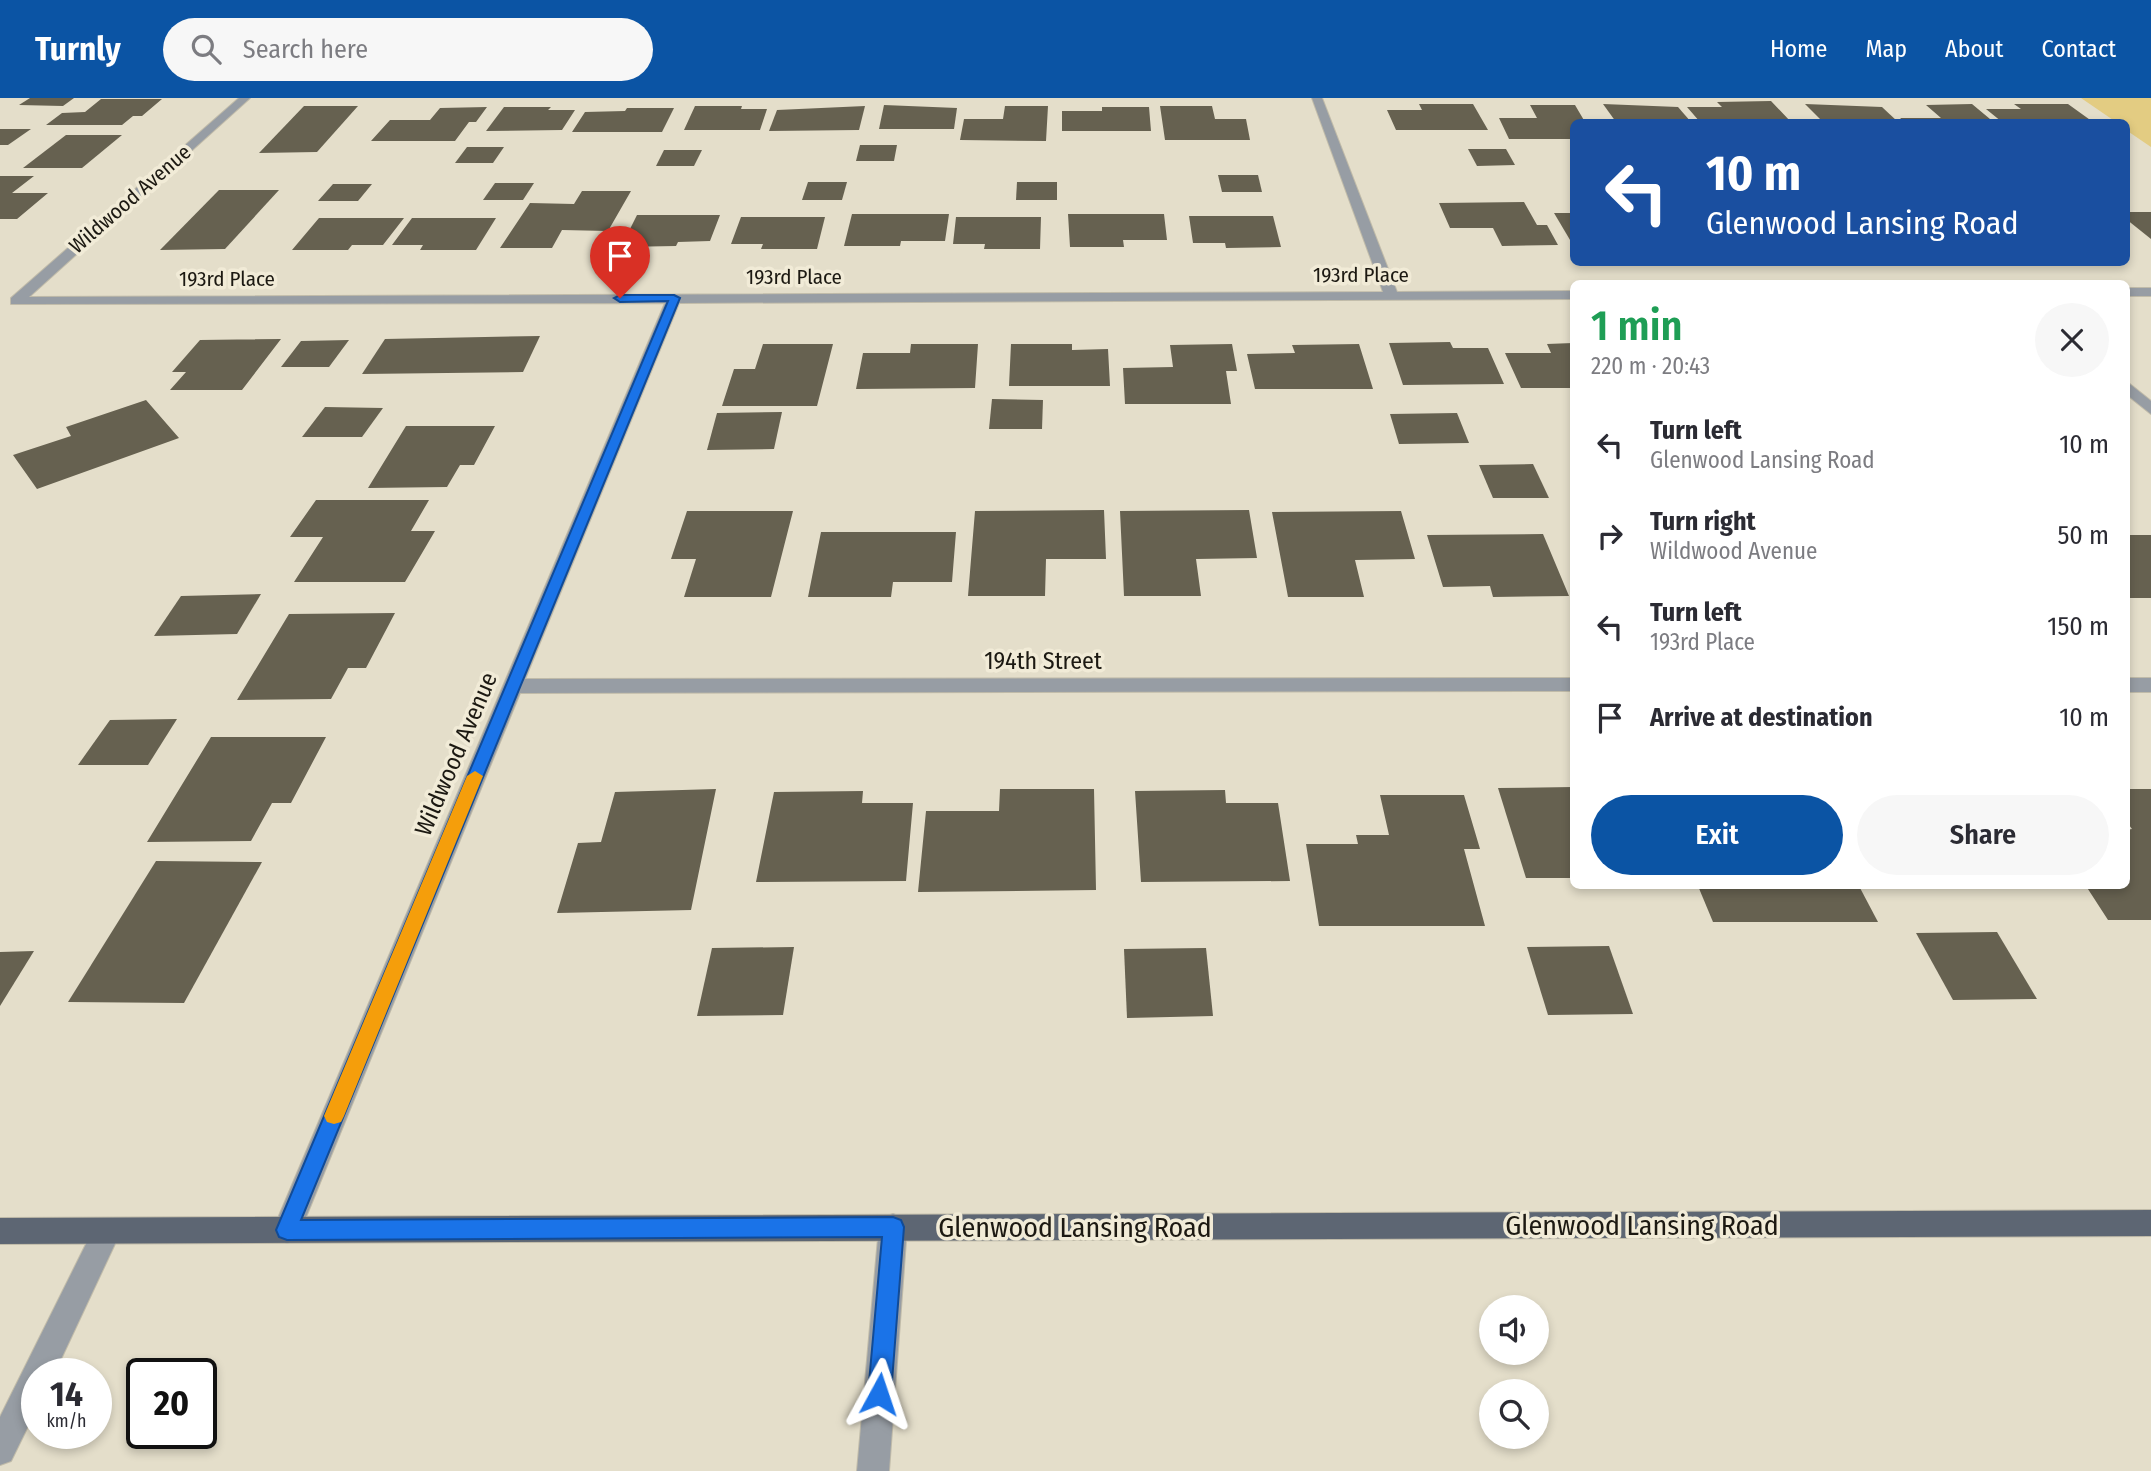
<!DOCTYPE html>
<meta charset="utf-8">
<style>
:root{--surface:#fff;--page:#f7f7f7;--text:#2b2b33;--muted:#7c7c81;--accent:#0b54a4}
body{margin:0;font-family:"Fira Sans Condensed",sans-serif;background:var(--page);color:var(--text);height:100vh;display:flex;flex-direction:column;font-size:26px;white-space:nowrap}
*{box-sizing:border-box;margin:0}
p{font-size:23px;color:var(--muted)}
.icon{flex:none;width:38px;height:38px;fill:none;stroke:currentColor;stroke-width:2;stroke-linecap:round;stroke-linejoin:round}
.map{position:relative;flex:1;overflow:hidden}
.drawer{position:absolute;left:1570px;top:182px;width:560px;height:609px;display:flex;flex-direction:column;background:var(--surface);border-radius:10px;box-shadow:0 4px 10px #0003}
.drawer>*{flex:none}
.top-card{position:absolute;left:1570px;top:21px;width:560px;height:147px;border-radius:10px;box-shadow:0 4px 10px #0003;background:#1a4fa0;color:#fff;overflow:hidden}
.controls{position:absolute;left:1479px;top:1197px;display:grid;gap:14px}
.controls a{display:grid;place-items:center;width:70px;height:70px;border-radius:50%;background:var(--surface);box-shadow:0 4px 10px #0003;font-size:35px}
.speed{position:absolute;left:21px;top:1260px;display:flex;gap:14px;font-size:35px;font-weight:700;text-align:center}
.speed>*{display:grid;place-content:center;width:91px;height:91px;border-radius:50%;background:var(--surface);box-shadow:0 4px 10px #0003;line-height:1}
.speed small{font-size:18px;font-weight:400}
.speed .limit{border:4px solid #111;border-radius:10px;background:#fff;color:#111}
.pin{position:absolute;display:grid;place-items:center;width:60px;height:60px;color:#fff;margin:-72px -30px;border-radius:50% 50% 50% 0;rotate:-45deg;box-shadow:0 0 7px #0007}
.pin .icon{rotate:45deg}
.me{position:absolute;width:77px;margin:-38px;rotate:5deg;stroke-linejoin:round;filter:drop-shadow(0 0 5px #0008)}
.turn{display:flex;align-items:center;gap:24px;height:147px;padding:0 21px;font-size:32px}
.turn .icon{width:91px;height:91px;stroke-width:2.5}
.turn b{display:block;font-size:49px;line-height:60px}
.round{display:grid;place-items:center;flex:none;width:74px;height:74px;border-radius:37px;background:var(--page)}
.overview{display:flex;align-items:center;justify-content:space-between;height:119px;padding:0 21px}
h1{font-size:42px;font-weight:600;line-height:52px;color:#1e9e55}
.button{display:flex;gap:14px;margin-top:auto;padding:14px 21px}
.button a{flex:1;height:80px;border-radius:42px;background:var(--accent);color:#fff;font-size:28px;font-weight:600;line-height:80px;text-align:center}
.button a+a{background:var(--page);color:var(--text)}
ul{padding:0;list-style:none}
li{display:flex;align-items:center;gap:21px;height:91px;padding:0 21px}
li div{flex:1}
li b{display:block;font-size:26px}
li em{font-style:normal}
header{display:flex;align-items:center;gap:42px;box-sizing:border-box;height:98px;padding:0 35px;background:var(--accent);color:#fff}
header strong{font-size:33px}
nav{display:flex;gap:38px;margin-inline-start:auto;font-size:24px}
.search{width:490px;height:63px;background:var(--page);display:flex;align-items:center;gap:18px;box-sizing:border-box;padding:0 24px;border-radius:38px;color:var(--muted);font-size:26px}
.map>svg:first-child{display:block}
.green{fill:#e3cc82}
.building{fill:#666150}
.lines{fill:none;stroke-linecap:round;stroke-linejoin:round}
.minor-casing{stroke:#c0bba9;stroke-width:2}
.major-casing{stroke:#c0bba9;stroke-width:2}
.minor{fill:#979da4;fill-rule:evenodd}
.major{fill:#5d6673;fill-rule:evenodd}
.route{fill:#1a73e8;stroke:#114b97;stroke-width:2}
.slow{fill:#f59e0b}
.labels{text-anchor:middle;stroke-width:7;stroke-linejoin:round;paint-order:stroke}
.far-street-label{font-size:21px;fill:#1c1912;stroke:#f1ebd7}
.street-label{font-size:24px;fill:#1c1912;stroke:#f1ebd7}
.near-street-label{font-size:28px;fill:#1c1912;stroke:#f1ebd7}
</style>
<header>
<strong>Turnly</strong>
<div class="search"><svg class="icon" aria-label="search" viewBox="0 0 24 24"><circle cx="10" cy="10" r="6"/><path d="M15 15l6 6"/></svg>Search here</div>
<nav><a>Home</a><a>Map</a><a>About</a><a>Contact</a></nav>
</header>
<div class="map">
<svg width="2151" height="1373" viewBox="0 0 2151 1373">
<rect width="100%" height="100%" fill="#e4deca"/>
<polygon class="green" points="2081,0 2151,0 2151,49 2126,32 2126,24 2116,24"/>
<g class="building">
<polygon points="30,0 74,0 63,8 19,7"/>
<polygon points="101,1 162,1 142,18 133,18 122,27 46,27 62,15 85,14"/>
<polygon points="1771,3 1791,24 1700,24 1687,9 1722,9 1717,4"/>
<polygon points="1419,6 1473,6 1488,32 1396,32 1387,12 1422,12"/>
<polygon points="1603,6 1678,9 1691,24 1616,24"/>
<polygon points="1805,6 1882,9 1898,24 1823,24"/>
<polygon points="1972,6 1990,21 1982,21 1986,24 1905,24 1900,20 1941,20 1926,7"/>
<polygon points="2014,6 2068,6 2093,24 2002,24 1986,11 2021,11"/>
<polygon points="884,7 957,10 954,31 879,31"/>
<polygon points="1530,7 1575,7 1585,24 1573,24 1573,41 1509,41 1499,20 1537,20"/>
<polygon points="304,8 358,8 317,54 259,55"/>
<polygon points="695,8 742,8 741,11 767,11 760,32 684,32"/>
<polygon points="865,8 859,32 769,33 777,12"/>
<polygon points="1005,8 1048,8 1046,43 960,42 964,21 1003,21"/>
<polygon points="1160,8 1212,8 1215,21 1246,21 1250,42 1165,42"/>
<polygon points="487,9 476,24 469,24 455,43 371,43 390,22 430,22 440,10"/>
<polygon points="504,9 551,9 548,12 575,12 562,32 486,33"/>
<polygon points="1102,9 1149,9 1151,33 1062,33 1062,13 1102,13"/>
<polygon points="627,10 674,10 662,34 572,34 585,14 625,13"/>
<polygon points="0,31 31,31 8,47 0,47"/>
<polygon points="66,37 122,37 82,70 23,70"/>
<polygon points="860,47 897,47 894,63 856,63"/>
<polygon points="467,49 504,49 493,65 455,65"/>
<polygon points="1468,51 1506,51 1515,67 1477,68"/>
<polygon points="664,52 702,52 694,68 656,68"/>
<polygon points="1218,77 1258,77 1262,94 1222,94"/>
<polygon points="0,78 34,78 12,95 48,95 17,121 0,121"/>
<polygon points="808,84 847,84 842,102 802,102"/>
<polygon points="1017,84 1057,84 1057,102 1016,102"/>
<polygon points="495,85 534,85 523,102 483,102"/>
<polygon points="333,86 372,86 358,103 318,103"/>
<polygon points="219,92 279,92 225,151 160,152"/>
<polygon points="582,93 631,93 608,133 562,132 552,150 500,150 530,105 574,106"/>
<polygon points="1524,104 1537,127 1547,127 1558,147 1502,148 1493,130 1450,130 1439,105"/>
<polygon points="2126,114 2151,114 2151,141 2126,121"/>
<polygon points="1554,115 1573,115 1573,147"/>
<polygon points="852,116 949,116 945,143 901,143 900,148 844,148"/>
<polygon points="1068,116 1164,116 1167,142 1123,142 1124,149 1070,149"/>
<polygon points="637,117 720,117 710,143 678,144 676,148 621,149"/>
<polygon points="1189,118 1273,118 1281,149 1226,150 1225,145 1193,145"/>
<polygon points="741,119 825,119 817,151 761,151 763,146 731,146"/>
<polygon points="956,119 1041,119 1040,151 984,151 985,146 953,146"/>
<polygon points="319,120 404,120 383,147 352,147 348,152 292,152"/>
<polygon points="412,120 496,120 476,152 420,152 423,147 392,147"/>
<polygon points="540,238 523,274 362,276 385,241"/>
<polygon points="281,241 242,292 170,292 186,274 172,274 200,242"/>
<polygon points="349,242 329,269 281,269 301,243"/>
<polygon points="1450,244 1453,250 1488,250 1504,286 1403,287 1389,245"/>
<polygon points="1573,245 1573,290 1521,290 1505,255 1551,255 1547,246"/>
<polygon points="763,246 833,246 817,308 722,308 734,271 755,271"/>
<polygon points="911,246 978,246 975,290 856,291 863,255 910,255"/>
<polygon points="1011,246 1072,246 1072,252 1108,251 1110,288 1009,288"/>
<polygon points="1232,246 1237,273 1226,273 1231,306 1125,306 1123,270 1173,269 1170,247"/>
<polygon points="1359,246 1373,291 1255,291 1247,256 1295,255 1292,247"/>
<polygon points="992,301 1043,302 1042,331 989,331"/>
<polygon points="146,302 179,340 37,391 13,357 71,338 66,329"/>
<polygon points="325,309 383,310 362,339 302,339"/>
<polygon points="782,314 774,351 707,352 717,315"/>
<polygon points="1457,315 1469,345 1399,346 1390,316"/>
<polygon points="406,328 495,328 474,367 460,367 447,389 368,390"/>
<polygon points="1533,366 1549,400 1493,400 1479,367"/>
<polygon points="316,402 429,402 411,433 435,433 405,484 294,484 323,439 290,439"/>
<polygon points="1104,412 1106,461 1046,461 1045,498 968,498 975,413"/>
<polygon points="1249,412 1257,460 1196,461 1201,498 1124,498 1120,413"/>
<polygon points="687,413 793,413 771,499 684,499 696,461 671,461"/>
<polygon points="1401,413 1415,461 1355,462 1364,499 1288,499 1272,414"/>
<polygon points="821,434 956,434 952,484 893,484 891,499 808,499"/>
<polygon points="1543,436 1569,498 1493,499 1490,488 1443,489 1427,437"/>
<rect x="2126" y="437" width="25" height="63"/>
<polygon points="261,496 237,536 154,538 181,498"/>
<polygon points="395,515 366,570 348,570 331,601 237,602 289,516"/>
<polygon points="177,621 148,667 78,667 110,622"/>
<polygon points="211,639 326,639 291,705 272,705 251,743 147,744"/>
<polygon points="1573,689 1573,780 1526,780 1498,690"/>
<polygon points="716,691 691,812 557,815 578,745 601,744 615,694"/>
<polygon points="1000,691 1094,691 1096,792 918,794 926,713 999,713"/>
<polygon points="2126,691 2151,691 2151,822 2108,822 2086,788 2126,788 2126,732 2132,731 2126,723"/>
<polygon points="1225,692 1226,705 1278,705 1290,783 1141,784 1135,693"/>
<polygon points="863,693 862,705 913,705 906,783 756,784 774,694"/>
<polygon points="1380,697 1464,697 1480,751 1464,751 1485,828 1319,828 1306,746 1358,746 1356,737 1389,737"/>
<polygon points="156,763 262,764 184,905 68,904"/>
<polygon points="1698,788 1859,788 1878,824 1713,824"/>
<polygon points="1997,834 2037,901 1953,902 1916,835"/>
<polygon points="1609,848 1633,916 1548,917 1527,849"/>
<polygon points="794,849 783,917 697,918 712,850"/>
<polygon points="1206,850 1213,918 1127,920 1124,851"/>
<polygon points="34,853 0,908 0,854"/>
</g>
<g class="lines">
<g class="minor-casing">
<g id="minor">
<polygon points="239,0 250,0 29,199 1383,194 1312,0 1322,0 1397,194 1573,193 1573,201 679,205 525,581 1573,580 1573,593 520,595 297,1141 287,1145 277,1141 273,1132 665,205 11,206 11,200"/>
<rect x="2126" y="190" width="25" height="8"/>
<polygon points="2126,283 2151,303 2151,316 2126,296"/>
<rect x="2126" y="580" width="25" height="14"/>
<polygon points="893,1116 903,1120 907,1129 889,1373 857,1373 879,1129 883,1120"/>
<polygon points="107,1120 117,1124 121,1133 54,1276 37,1276 37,1310 11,1363 0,1367 0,1319 97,1124"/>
</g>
</g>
<g class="major-casing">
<polygon id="major" points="2151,1112 2151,1138 0,1146 0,1120"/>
</g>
<use href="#minor" class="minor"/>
<use href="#major" class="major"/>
</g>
<polygon class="route" points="674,197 680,200 301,1122 893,1119 901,1122 904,1129 891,1296 887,1304 879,1307 871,1304 868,1296 882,1139 287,1142 279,1139 276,1132 668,203 620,204 614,200 620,197"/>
<polygon class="slow" points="475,673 483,678 344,1018 341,1024 334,1026 327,1024 324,1018 467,678"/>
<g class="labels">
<g class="far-street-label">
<text transform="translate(130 101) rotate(-41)" y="7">Wildwood Avenue</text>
<text x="1361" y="184">193rd Place</text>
<text x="794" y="186">193rd Place</text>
<text x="227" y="188">193rd Place</text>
</g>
<g class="street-label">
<text x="1043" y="571">194th Street</text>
<text transform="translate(456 656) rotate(-67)" y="8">Wildwood Avenue</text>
</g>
<g class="near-street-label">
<text x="1642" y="1137">Glenwood Lansing Road</text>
<text x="1075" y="1139">Glenwood Lansing Road</text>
</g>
</g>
</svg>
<div class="controls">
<a><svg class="icon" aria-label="sound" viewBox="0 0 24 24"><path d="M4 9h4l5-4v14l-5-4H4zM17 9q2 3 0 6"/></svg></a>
<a><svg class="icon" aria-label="search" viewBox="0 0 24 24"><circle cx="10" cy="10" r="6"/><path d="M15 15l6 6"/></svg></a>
</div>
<div class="speed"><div>14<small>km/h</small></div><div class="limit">20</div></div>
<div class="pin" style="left:620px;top:200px;background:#d93025"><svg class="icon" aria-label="arrive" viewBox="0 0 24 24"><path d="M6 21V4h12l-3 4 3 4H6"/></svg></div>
<svg class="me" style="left:879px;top:1296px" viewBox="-20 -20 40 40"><path d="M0-17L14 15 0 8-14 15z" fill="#1a73e8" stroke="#fff" stroke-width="4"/></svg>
<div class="top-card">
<div class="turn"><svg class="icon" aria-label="left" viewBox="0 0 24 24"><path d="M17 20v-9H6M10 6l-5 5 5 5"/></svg><div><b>10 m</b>Glenwood Lansing Road</div></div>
</div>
<section class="drawer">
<div class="overview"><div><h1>1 min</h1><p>220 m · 20:43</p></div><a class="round"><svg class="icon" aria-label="close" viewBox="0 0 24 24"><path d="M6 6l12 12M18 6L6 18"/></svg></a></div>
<ul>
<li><svg class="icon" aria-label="left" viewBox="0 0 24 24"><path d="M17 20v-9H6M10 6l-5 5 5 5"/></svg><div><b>Turn left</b><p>Glenwood Lansing Road</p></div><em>10 m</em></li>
<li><svg class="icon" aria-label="right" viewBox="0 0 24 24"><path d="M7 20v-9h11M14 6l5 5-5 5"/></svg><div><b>Turn right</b><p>Wildwood Avenue</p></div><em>50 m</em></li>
<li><svg class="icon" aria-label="left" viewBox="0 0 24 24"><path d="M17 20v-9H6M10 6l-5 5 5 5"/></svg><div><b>Turn left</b><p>193rd Place</p></div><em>150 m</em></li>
<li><svg class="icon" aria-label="arrive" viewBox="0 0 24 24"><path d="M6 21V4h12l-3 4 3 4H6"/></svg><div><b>Arrive at destination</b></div><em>10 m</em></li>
</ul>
<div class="button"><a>Exit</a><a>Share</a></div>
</section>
</div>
